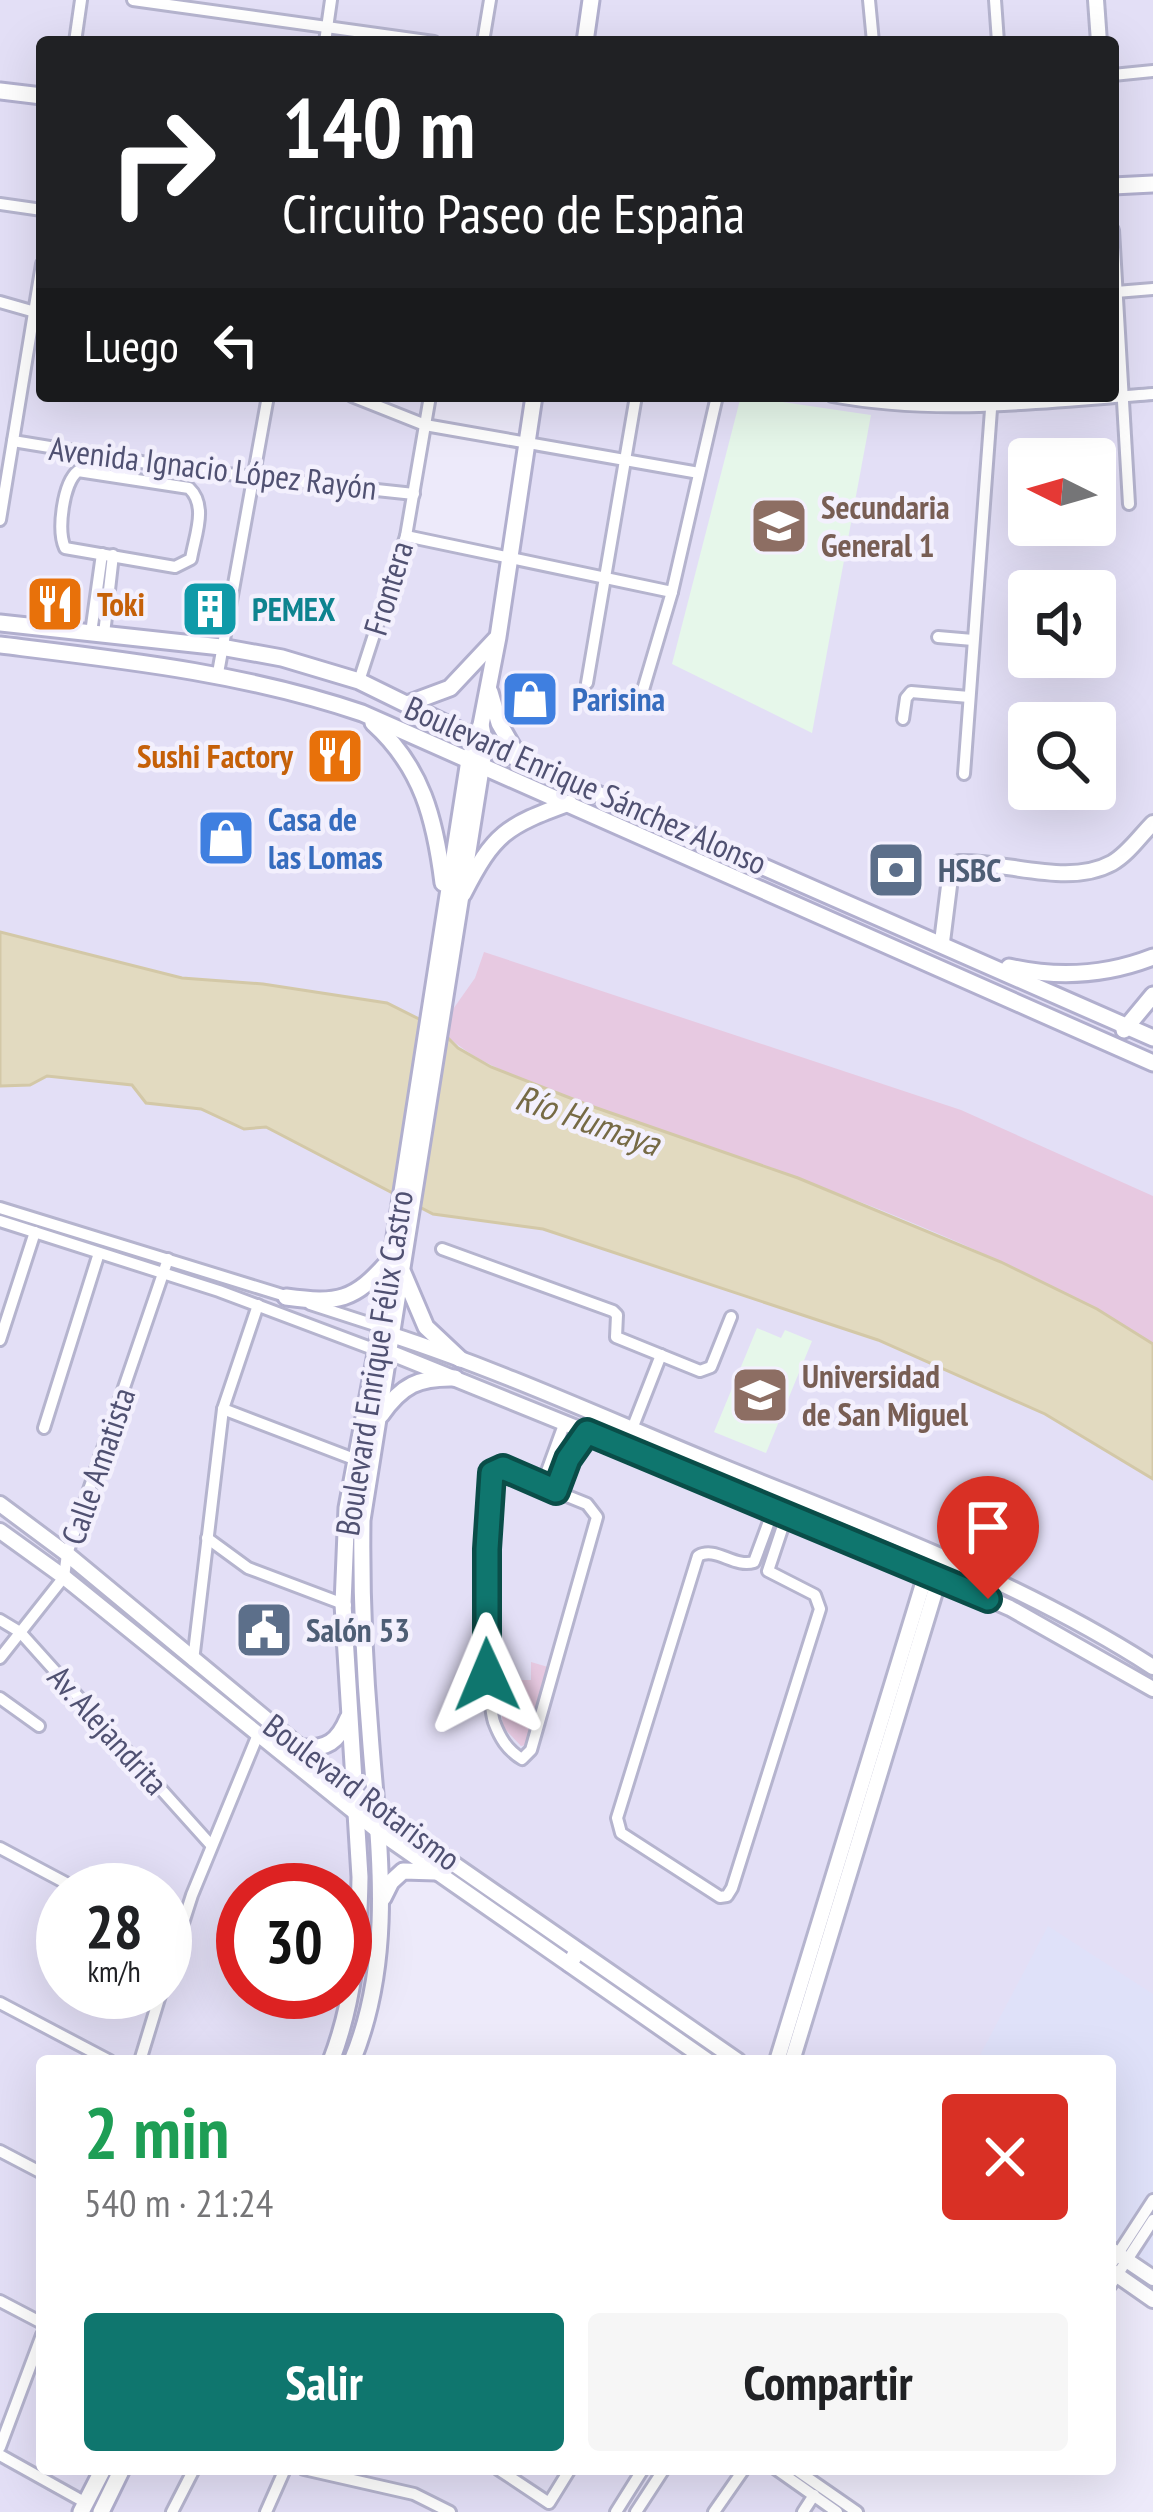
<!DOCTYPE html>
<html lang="es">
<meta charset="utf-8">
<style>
:root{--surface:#fff;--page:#f6f6f6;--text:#202124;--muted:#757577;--accent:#0f766e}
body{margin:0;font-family:"PT Sans Narrow",sans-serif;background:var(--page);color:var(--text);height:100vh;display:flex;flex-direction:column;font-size:45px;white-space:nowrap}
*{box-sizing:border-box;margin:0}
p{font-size:39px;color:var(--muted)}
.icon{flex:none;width:66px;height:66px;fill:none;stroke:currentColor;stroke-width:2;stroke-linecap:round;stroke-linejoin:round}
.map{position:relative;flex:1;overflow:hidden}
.side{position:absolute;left:36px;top:2055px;width:1080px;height:420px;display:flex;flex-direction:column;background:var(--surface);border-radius:12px;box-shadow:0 12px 48px #0002}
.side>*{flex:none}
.banner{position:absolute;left:36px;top:36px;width:1083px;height:366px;border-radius:12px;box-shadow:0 12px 48px #0002;background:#202124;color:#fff;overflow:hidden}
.needle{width:78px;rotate:275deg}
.fabs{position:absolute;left:1008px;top:438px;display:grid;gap:24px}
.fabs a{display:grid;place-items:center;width:108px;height:108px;border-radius:12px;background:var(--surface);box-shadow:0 12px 48px #0002;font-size:60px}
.speed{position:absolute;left:36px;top:1863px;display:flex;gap:24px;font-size:60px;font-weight:700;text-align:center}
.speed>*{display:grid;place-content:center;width:156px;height:156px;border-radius:50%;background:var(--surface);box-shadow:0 12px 48px #0002;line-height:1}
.speed small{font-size:30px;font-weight:400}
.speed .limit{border:18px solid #d22;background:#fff;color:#111}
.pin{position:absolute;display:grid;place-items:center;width:102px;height:102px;color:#fff;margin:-123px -51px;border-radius:50% 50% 50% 0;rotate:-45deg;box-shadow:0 0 12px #0007}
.pin .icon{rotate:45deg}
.me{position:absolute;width:132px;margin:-66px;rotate:359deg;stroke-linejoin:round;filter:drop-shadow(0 0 9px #0008)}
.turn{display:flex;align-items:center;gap:42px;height:252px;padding:0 48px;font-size:54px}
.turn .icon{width:156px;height:156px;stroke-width:2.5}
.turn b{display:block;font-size:84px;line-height:102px}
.then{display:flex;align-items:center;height:114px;padding:0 48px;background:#0003;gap:24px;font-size:45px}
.round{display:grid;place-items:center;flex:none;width:126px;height:126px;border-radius:12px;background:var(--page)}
.overview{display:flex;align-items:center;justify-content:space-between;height:204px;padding:0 48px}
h1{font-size:72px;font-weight:700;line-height:90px;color:#1e9e55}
.action{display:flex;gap:24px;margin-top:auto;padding:24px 48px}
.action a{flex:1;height:138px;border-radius:12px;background:var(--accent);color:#fff;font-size:48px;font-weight:700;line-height:138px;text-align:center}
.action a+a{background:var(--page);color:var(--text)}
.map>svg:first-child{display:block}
.residential{fill:#e3dff6;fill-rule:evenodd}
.commercial{fill:#dfe1f9}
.education{fill:#e6f7ea}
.green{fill:#e7c9e1}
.water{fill:#e2dac0;stroke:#d3c8a7;stroke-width:3}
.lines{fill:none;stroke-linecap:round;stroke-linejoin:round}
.minor-casing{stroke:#b5b4ce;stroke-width:16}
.tertiary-casing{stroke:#b5b4ce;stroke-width:20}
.secondary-casing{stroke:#b1afce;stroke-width:21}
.minor{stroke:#fff;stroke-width:10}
.tertiary{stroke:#fff;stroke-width:14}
.secondary{stroke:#fff;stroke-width:15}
.route-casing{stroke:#0a4d48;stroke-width:30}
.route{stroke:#0f766e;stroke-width:21}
.labels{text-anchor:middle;stroke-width:9;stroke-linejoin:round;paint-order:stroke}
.street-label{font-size:33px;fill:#505172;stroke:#f3f0fd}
.education-label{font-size:33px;font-weight:bold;fill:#785e54;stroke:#f3f0fd;text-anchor:start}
.food-label{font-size:33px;font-weight:bold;fill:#c56008;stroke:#f3f0fd;text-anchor:start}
.culture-label{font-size:33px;font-weight:bold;fill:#0d838f;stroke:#f3f0fd;text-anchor:start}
.shop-label{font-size:33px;font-weight:bold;fill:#366cbe;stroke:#f3f0fd;text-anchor:start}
.service-label{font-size:33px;font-weight:bold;fill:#4e5e75;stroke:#f3f0fd;text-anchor:start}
.water-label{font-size:36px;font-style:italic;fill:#766a45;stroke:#f3f0fd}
</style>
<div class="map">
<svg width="1153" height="2512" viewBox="0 0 1153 2512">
<rect width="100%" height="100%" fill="#edeafa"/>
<path class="residential" d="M 0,0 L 1153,0 L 1153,2287 L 1110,2257 L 1110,2061 L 724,2061 L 367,1811 L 373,1892 L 371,1947 L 362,2002 L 343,2061 L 42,2061 L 42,2469 L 777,2469 L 839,2512 L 0,2512 ZM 42,42 L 1113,42 L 1113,396 L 538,396 L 514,560 L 414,540 L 415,498 L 431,396 L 42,396 ZM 1029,459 L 1095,459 L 1095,525 L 1029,525 ZM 1029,591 L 1095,591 L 1095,657 L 1029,657 ZM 1029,723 L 1095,723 L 1095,789 L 1029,789 ZM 63,1890 L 165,1890 L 165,1992 L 63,1992 ZM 243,1890 L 345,1890 L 345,1992 L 243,1992 Z"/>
<polygon class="commercial" points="1048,1926 1153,1994 1153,2279 1110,2250 1110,2061 977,2061"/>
<g class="education">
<polygon points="741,396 871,415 812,733 672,664"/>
<polygon points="757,1328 781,1338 785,1330 812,1341 766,1453 714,1432"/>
</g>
<g class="green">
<path d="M 484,952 L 961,1110 L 1153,1196 L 1153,1344 C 1043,1275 920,1223 799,1179 C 719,1149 637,1125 558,1093 C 515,1076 473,1062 439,1029 L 475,978 Z"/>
<polygon points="531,1662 548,1667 526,1745 521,1746 503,1727 498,1680 531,1680"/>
</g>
<polygon class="water" points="0,932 182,978 263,984 387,1003 439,1029 458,1048 491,1067 588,1105 798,1178 1001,1262 1097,1309 1153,1344 1153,1479 1045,1414 878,1340 543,1229 433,1214 266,1127 244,1129 201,1109 146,1103 132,1085 47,1076 30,1085 0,1086"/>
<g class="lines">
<g class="minor-casing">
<g id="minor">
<polyline points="133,0 434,42"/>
<polyline points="869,0 873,42"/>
<polyline points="995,0 998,42"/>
<polyline points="75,42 81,0"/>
<polyline points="325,42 331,0"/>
<polyline points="483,42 490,0"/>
<polyline points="1113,75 1153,71"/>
<polyline points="0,204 42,210"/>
<polyline points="1113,230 1129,504"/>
<polyline points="1116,292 1153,289"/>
<polyline points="0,302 42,314"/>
<polyline points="352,396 425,425 699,473"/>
<path d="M 832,396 C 937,416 1047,402 1153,394"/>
<polyline points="13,441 190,470 414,494"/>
<path d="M 78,471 L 189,488 C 208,506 195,535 191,559 L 175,567 L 65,548 C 57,530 63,483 78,471 Z"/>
<polyline points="0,520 42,264"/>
<polyline points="406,536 672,592"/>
<polyline points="91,633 102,554"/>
<polyline points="104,634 113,555"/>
<polyline points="938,637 973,640"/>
<polyline points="218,673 268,396"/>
<polyline points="359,681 406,536 430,396"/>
<polyline points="587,683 636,396"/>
<polyline points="643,690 672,592 717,396"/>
<polyline points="903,719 906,698 911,692 969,697"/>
<polyline points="964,774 992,396"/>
<polyline points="0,1208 292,1298"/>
<polyline points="0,1221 219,1291 376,1350"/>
<polyline points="442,1249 613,1311 617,1315 616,1337 700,1371 711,1367 731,1317"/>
<polyline points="310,1304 381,1327"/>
<polyline points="0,1340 35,1232"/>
<polyline points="223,1409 354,1459"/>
<polyline points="44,1428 99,1253"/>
<polyline points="632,1429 661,1355"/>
<path d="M 498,1468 L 587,1504 L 597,1517 L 531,1750 L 522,1759 C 507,1750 500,1738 494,1722 C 484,1687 478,1491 498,1468 Z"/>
<polyline points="542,1485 565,1422"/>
<polyline points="556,1491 568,1459 598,1415"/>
<path d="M 774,1508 L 754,1562 C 734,1568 716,1546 698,1556 L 617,1818 L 621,1833 L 720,1897 L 727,1896 L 732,1888 L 820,1609 L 815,1595 L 768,1571 L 787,1514"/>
<polyline points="207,1538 248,1568 346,1605"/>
<polyline points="0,1620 20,1632 211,1845"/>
<polyline points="0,1658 64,1577 67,1554 168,1259"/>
<polyline points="193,1661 223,1409 258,1305"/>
<polyline points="0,1698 39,1726"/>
<polyline points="0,1848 79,1890"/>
<polyline points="165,1979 192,1895 257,1737"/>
<polyline points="0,2003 110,2061"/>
<polyline points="140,2061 161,1992"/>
<polyline points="0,2151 42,2173"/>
<polyline points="1110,2266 1153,2200"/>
<polyline points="1110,2286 1153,2220"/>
<polyline points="0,2301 42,2323"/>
<polyline points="0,2447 42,2335"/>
<polyline points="0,2455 86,2503"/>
<polyline points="304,2469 414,2494 450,2512"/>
<polyline points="498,2469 549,2503 570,2469"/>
<polyline points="776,2469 837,2512"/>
<polyline points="795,2469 857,2512"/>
<polyline points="172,2512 194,2469"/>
<polyline points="266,2512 285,2469"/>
<polyline points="616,2512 643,2469"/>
<polyline points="636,2512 664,2469"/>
<polyline points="714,2512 744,2469"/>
<polyline points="803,2512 814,2495"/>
</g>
</g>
<g class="tertiary-casing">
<g id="tertiary">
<polyline points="1096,0 1099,42"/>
<path d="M 942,942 L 950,878 L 959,863 C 1007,861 1068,887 1112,863 C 1128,854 1140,836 1153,823"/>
<path d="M 392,1335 C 505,1372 613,1422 723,1467 C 868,1526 1020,1581 1153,1667"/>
<polyline points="389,1352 873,1548 1010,1608 1153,1689"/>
<polyline points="0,1504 67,1554 376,1810 738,2061"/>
<polyline points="0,1531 64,1577 378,1831 708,2061"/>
<polyline points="777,2061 929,1564"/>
<polyline points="792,2061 941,1572"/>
<polyline points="1110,2249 1153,2278"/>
<polyline points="1110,2270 1153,2300"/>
</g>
</g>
<g class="secondary-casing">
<g id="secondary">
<polyline points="585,42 591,0"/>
<polyline points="0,91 42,96"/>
<polyline points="1113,186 1153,184"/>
<polyline points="0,623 221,647 282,658 359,681 520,760 1153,1038"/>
<path d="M 0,645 C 123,660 244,673 362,713 L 1153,1063"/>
<polyline points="490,692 499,723 519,758"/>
<polyline points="407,704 450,688 496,639"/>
<path d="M 373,723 C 422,767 435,819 443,883"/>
<path d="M 463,894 C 494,833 506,826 569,803"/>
<path d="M 1009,967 C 1057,978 1107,975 1153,957"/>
<polyline points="1124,1030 1153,995"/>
<polyline points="403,1273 426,1327 460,1359"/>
<path d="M 286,1297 C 338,1304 354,1301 389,1261"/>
<path d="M 381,1415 C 402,1385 419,1377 455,1378"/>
<path d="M 301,1748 C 327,1749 338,1742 348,1718"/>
<polyline points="383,1898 391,1882 403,1871 436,1872"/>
<polyline points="570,1964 577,1951"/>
<path d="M 331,2061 C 354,2001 359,1941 360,1877 L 343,1604 L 347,1508 L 381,1327 L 469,760 L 481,725 L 498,637 L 534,396"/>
<path d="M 352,2061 C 396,1955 378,1843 370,1733 C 364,1662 361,1591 362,1520 L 485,744 L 481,725"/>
<polyline points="81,2512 103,2469"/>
<polyline points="101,2512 122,2469"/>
</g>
</g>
<use href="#minor" class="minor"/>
<use href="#tertiary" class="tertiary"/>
<use href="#secondary" class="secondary"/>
</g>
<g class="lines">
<g class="route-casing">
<polyline id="route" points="487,1675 487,1549 492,1473 503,1468 556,1491 568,1459 587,1432 988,1599"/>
</g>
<use href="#route" class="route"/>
</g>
<defs>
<g id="school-square" transform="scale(3)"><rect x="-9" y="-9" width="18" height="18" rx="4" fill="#8d6e63" stroke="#f3f0fd"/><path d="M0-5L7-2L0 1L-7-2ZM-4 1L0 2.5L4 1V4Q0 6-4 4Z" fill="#fff"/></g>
<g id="restaurant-square" transform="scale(3)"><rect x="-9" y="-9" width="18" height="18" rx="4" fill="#e8710a" stroke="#f3f0fd"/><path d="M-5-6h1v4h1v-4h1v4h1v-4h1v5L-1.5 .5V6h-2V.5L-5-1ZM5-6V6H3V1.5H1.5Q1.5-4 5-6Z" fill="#fff"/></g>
<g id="building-square" transform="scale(3)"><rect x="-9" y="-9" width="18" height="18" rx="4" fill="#0f9aa8" stroke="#f3f0fd"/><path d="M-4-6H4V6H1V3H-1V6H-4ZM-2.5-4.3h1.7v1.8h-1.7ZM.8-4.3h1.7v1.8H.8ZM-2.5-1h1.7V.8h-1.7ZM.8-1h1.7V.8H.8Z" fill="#fff"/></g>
<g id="shop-square" transform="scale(3)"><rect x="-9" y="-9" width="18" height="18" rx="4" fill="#3f7fe0" stroke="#f3f0fd"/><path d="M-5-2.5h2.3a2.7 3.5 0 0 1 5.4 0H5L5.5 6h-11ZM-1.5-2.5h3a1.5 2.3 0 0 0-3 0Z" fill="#fff"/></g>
<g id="bank-square" transform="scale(3)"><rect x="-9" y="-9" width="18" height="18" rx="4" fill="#5c6f8a" stroke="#f3f0fd"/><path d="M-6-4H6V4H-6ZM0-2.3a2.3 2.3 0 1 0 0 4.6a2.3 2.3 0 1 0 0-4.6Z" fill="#fff"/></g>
<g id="university-square" transform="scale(3)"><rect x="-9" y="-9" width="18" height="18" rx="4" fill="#8d6e63" stroke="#f3f0fd"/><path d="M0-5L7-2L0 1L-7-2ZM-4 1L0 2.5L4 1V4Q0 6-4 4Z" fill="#fff"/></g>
<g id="civic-square" transform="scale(3)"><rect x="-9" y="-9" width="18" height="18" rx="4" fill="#5c6f8a" stroke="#f3f0fd"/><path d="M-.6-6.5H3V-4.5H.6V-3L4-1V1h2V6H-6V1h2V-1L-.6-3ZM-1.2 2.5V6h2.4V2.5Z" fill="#fff"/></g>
</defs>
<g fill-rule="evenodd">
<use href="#school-square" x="779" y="526"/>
<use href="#restaurant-square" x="55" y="604"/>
<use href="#building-square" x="210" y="609"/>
<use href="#shop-square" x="530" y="699"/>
<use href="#restaurant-square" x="335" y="756"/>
<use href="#shop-square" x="226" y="838"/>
<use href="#bank-square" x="896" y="870"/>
<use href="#university-square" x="760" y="1395"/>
<use href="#civic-square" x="264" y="1630"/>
</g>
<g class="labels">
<g class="street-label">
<text transform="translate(213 468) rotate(7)" y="12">Avenida Ignacio López Rayón</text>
<text transform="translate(388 588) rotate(-73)" y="12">Frontera</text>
<text transform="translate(586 785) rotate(24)" y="12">Boulevard Enrique Sánchez Alonso</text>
<text transform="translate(374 1363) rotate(-81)" y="12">Boulevard Enrique Félix Castro</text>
<text transform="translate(98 1466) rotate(-71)" y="12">Calle Amatista</text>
<text transform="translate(108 1730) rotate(48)" y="12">Av. Alejandrita</text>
<text transform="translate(362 1792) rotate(37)" y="12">Boulevard Rotarismo</text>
</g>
<g class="education-label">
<text x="821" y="519">Secundaria<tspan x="821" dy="38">General 1</tspan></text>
<text x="802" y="1388">Universidad<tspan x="802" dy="38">de San Miguel</tspan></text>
</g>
<g class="food-label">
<text x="97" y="616">Toki</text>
<text x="293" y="768" text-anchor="end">Sushi Factory</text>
</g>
<g class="culture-label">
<text x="252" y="621">PEMEX</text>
</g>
<g class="shop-label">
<text x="572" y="711">Parisina</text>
<text x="268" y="831">Casa de<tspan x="268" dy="38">las Lomas</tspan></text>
</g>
<g class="service-label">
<text x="938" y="882">HSBC</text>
<text x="306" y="1642">Salón 53</text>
</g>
<g class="water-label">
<text transform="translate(588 1120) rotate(19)" y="13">Río Humaya</text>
</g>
</g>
</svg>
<div class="fabs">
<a><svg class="needle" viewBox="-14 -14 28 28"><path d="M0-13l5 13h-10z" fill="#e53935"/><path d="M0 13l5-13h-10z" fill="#757577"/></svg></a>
<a><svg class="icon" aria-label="sound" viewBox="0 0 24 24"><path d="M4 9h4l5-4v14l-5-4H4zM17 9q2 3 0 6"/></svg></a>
<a><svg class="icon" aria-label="search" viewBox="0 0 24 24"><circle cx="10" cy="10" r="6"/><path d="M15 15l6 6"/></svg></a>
</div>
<div class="speed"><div>28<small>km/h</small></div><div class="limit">30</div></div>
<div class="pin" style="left:988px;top:1599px;background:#d93025"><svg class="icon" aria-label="arrive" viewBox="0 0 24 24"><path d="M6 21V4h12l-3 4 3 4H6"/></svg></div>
<svg class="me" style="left:487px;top:1675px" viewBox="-20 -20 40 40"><path d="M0-17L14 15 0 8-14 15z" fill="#0f766e" stroke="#fff" stroke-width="4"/></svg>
<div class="banner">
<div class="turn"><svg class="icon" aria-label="right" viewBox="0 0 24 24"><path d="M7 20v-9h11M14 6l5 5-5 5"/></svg><div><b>140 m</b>Circuito Paseo de España</div></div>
<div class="then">Luego<svg class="icon" aria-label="left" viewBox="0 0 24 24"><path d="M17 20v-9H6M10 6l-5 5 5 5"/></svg></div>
</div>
<section class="side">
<div class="overview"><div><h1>2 min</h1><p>540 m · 21:24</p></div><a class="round" style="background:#d93025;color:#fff"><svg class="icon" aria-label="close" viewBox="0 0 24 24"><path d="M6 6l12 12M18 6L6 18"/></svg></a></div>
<div class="action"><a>Salir</a><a>Compartir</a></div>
</section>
</div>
